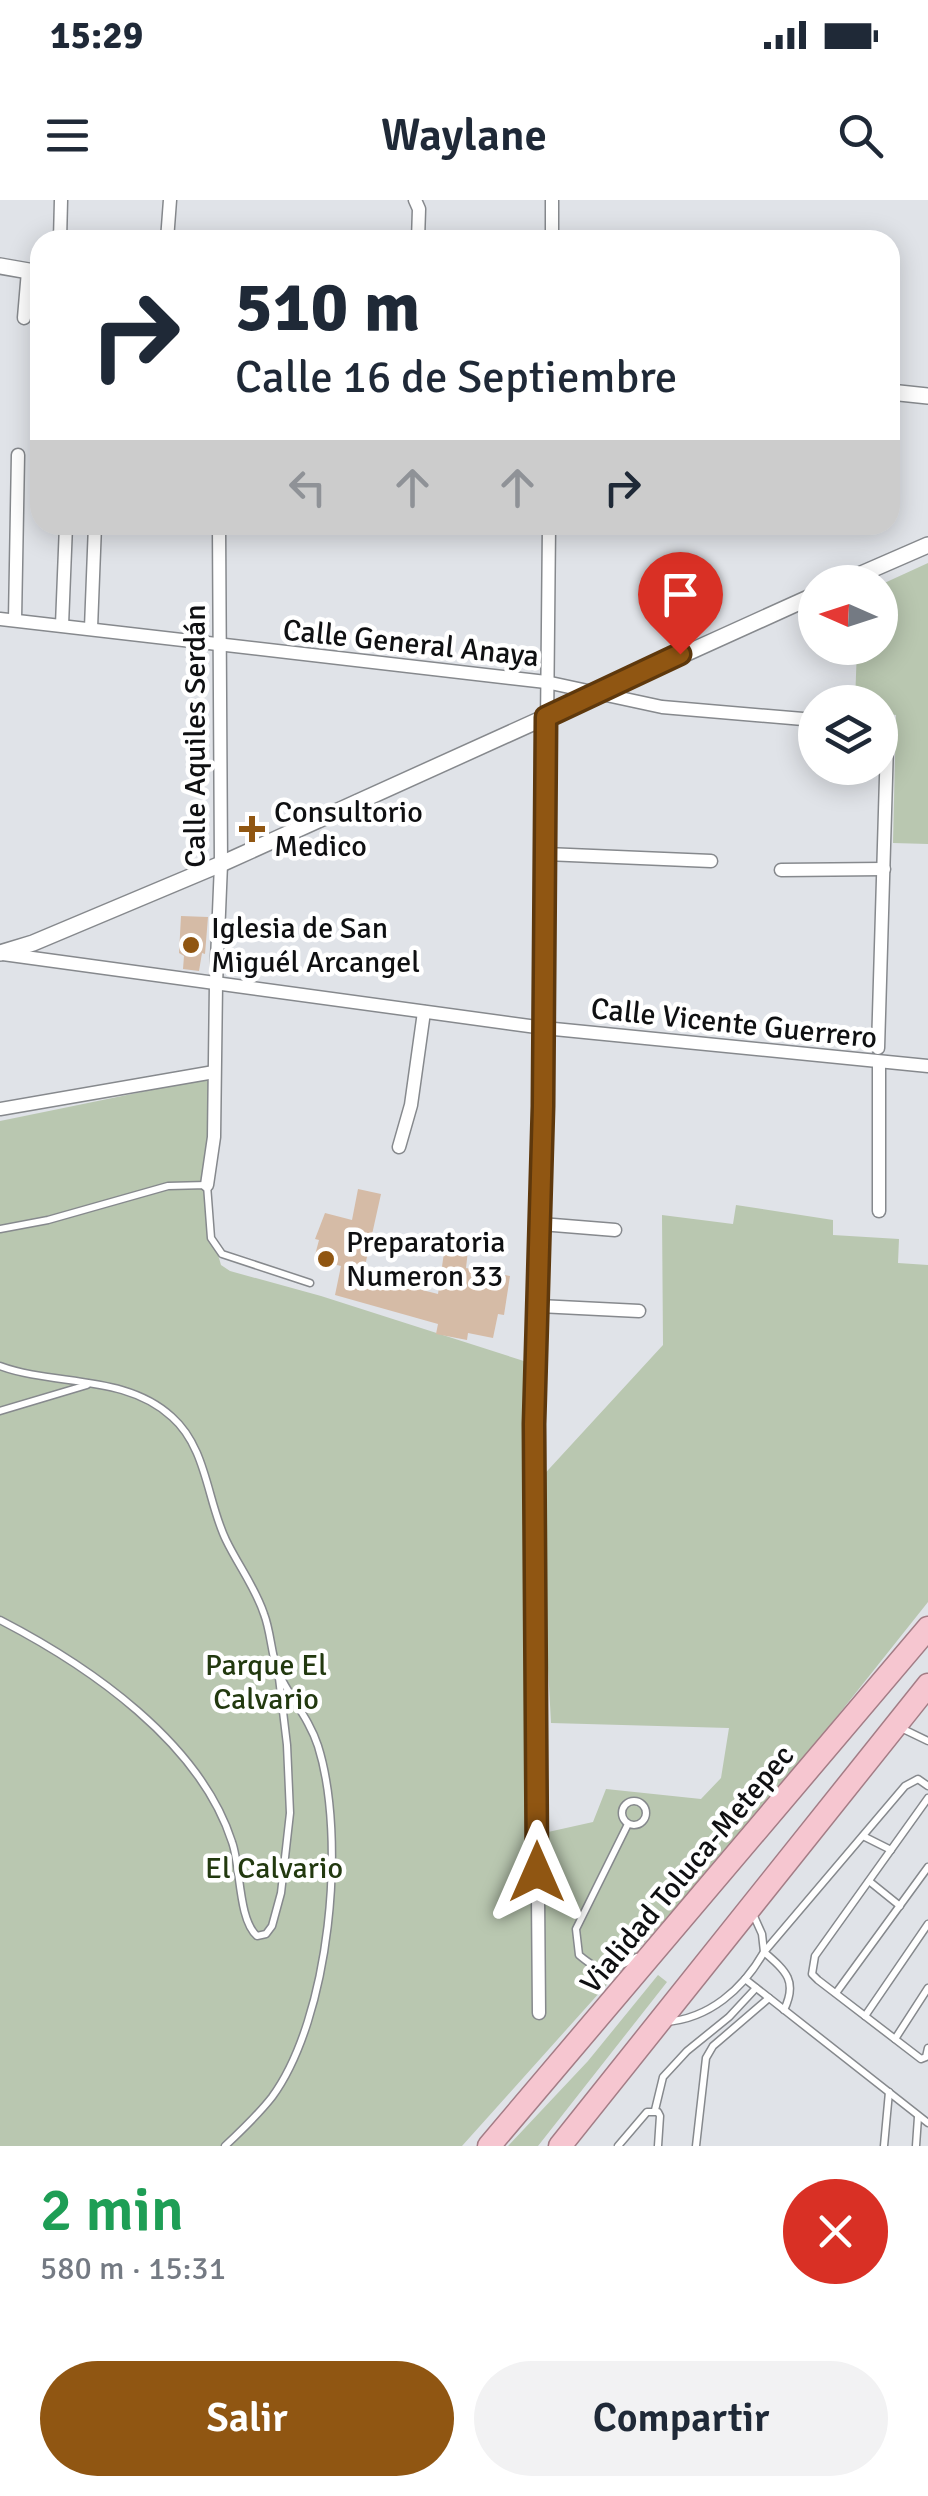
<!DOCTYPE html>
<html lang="es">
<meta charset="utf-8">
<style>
:root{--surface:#fff;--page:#f2f2f3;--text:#1f2937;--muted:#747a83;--accent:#905612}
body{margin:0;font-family:Signika,sans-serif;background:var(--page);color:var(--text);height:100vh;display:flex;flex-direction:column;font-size:38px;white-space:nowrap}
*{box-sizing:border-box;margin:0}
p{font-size:32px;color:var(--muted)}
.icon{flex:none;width:55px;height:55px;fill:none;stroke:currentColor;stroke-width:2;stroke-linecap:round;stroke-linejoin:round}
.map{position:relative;height:1946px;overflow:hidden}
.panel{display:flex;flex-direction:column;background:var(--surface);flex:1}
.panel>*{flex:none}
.banner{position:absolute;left:30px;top:30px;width:870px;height:305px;border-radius:30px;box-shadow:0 5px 25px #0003;background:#fff;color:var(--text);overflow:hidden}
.needle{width:65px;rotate:273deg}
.fabs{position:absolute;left:798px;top:365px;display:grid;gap:20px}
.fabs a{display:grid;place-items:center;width:100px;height:100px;border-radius:50%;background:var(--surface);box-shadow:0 5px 25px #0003;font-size:50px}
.pin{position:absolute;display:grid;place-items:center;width:85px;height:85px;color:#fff;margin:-102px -42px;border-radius:50% 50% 50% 0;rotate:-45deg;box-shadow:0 0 10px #0007}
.pin .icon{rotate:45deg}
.me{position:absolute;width:110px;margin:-55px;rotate:0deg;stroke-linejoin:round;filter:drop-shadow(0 0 8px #0008)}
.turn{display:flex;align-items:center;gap:35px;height:210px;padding:0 40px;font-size:45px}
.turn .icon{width:130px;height:130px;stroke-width:2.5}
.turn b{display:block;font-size:70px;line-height:85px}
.lanes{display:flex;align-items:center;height:95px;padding:0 40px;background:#0003;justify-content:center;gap:50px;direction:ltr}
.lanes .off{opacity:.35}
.round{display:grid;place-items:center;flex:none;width:105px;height:105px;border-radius:52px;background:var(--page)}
.head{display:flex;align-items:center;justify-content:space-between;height:170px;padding:0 40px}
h1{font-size:60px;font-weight:600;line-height:75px;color:#1e9e55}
.cta{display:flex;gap:20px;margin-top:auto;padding:20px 40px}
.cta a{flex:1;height:115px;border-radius:60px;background:var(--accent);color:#fff;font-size:40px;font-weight:600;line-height:115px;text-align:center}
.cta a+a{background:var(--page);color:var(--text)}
.status{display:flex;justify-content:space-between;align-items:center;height:70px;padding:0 50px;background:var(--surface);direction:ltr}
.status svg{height:28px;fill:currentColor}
header{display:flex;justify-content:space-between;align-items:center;height:130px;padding:0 40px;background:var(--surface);font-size:45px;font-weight:600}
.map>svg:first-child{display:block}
.green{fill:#b9c7b0}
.building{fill:#d5bba6}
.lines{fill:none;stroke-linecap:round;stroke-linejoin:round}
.service-casing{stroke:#86898d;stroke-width:9}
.minor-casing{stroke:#86898d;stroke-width:15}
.tertiary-casing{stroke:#86898d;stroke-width:18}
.trunk-casing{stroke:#a37d86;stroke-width:25}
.service{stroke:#fff;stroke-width:6}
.minor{stroke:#fff;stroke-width:12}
.tertiary{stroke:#fff;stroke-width:15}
.trunk{stroke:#f6c6d0;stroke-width:22}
.route-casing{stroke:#5e380c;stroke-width:25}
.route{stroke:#905612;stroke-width:18}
.poi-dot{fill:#905612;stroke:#fff;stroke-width:4}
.labels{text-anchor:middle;stroke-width:9;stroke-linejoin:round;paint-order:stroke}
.street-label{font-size:30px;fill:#0f1012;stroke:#fff}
.poi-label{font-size:30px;fill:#0f1012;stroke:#fff;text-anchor:start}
.park-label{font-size:30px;fill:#22390f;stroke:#fff}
</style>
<div class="status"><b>15:29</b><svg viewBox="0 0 49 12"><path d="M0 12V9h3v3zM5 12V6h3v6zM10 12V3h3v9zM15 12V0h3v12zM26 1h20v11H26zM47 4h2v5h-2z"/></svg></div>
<header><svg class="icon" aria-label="menu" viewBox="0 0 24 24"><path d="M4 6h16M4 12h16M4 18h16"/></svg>Waylane<svg class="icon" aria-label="search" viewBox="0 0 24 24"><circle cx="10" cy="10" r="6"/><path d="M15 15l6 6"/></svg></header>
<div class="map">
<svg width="928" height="1946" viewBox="0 0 928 1946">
<rect width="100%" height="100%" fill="#e0e3e8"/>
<g class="green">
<polygon points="928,363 928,644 893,643 896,515 880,513 880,502 855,502 857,448 880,448 880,385"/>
<polygon points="210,878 206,1013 221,1065 230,1071 321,1096 527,1162 530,1304 548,1632 593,1622 606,1589 701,1599 721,1578 729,1528 551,1523 538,1281 663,1145 662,1015 733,1024 736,1005 833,1020 833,1035 899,1039 898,1063 928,1065 928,1402 757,1617 462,1946 0,1946 0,921"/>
<polygon points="658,1775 667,1782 538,1946 508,1946 588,1861"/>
</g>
<g class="building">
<polygon points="181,716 208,717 205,754 202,753 199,771 183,769 184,756 179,753"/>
<polygon points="358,989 381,994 363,1075 438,1094 445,1046 468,1050 466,1068 510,1076 504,1115 498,1114 493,1138 468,1133 467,1140 436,1134 438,1124 335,1095 341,1066 314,1059 319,1040 315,1039 325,1013 352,1020"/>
</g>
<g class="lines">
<g class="service-casing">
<g id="service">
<polyline points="0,1029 48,1020 168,986 207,985 211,1038 222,1054 310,1083"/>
<path d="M 0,1166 C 54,1186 126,1174 172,1217 C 207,1248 207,1301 226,1340 C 238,1365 255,1387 264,1414 C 271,1432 271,1454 278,1472 C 290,1498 309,1518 318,1546 C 347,1638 330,1818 272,1897 C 258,1915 241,1931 225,1946"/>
<polyline points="0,1211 87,1185"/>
<path d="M 0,1420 C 89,1466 200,1542 232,1642 C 241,1667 238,1719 257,1736 L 266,1734 L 272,1726 L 281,1693 L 290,1613 L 287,1545 L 279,1478"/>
<polyline points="901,1528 928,1541"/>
<polyline points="928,1598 815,1756 812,1774 818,1780 921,1859 926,1857 928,1848"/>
<circle cx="634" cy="1613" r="12"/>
<path d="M 628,1624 L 576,1729 L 579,1755 C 604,1776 609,1772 637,1757"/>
<polyline points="863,1636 891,1650"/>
<polyline points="869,1681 900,1706"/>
<polyline points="745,1779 928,1923"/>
<polyline points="836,1793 928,1667"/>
<path d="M 784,1810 C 798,1781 786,1771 764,1752 L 905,1586 L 918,1579 L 928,1586"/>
<polyline points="865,1816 928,1724"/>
<path d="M 665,1822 C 709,1819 743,1789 764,1752 L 762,1734 L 753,1714"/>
<polyline points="895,1839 928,1788"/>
<polyline points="655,1910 663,1877 687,1851 729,1817 756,1788"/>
<polyline points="618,1946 647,1912 658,1912 660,1916 658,1946"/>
<polyline points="696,1946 706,1858 713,1846 769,1798"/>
<polyline points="884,1946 889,1892"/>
<polyline points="916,1946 918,1917"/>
</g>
</g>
<g class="minor-casing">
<g id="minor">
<polyline points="415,0 419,9 418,40"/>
<polyline points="60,40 61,0"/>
<polyline points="167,40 170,0"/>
<polyline points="552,40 552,0"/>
<polyline points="24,118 28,71"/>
<polyline points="0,419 546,482 662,507 815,520"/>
<polyline points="15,420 18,255"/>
<polyline points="62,425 66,325"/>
<polyline points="91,428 95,325"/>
<polyline points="546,654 711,661"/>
<polyline points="781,670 884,669"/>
<polyline points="3,754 544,828 928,866"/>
<polyline points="878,848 887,544 887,534 880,528"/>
<polyline points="879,863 879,1011"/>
<polyline points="0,909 214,872"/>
<polyline points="399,947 411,905 424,812"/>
<polyline points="207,985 214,937 216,784 221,664 219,325"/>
<polyline points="541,1024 615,1030"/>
<polyline points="539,1106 639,1111"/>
<polyline points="539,1813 534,1223 544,828 549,325"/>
</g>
</g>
<g class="tertiary-casing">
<g id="tertiary">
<polyline points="0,66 40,73"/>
<polyline points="890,192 928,196"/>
<polyline points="843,382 928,345"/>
<polyline points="0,753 33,743 221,664 815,395"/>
</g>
</g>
<g class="trunk-casing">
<g id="trunk">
<polyline points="489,1946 928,1428"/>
<polyline points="560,1946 928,1485"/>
</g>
</g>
<use href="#service" class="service"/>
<use href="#minor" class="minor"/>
<use href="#tertiary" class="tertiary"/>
<use href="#trunk" class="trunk"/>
</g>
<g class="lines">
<g class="route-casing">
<polyline id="route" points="537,1672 534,1224 543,906 546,517 680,454"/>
</g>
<use href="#route" class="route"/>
</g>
<g class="poi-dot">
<path d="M247 614h10v10h10v10h-10v10h-10v-10h-10v-10h10z"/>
<circle cx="191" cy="745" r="10"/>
<circle cx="326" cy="1059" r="10"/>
</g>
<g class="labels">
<g class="street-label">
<text transform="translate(411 443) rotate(6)" y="10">Calle General Anaya</text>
<text transform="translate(195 536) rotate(-90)" y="10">Calle Aquiles Serdán</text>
<text transform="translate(734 823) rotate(6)" y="10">Calle Vicente Guerrero</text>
<text transform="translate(687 1669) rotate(-50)" y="10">Vialidad Toluca-Metepec</text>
</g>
<g class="poi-label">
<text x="274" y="622">Consultorio<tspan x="274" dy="34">Medico</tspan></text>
<text x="211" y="738">Iglesia de San<tspan x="211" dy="34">Miguél Arcangel</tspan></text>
<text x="346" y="1052">Preparatoria<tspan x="346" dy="34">Numeron 33</tspan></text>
</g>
<g class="park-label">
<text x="266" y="1475">Parque El<tspan x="266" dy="34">Calvario</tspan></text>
<text x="274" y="1678">El Calvario</text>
</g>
</g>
</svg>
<div class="fabs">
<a><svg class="needle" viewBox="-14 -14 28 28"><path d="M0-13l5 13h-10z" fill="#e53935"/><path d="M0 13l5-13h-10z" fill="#747a83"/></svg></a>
<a><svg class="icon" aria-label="layers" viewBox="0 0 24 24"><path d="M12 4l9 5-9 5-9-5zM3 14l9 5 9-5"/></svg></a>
</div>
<div class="pin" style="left:680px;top:454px;background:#d93025"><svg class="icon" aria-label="arrive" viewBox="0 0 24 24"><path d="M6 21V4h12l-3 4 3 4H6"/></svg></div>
<svg class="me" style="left:537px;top:1672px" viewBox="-20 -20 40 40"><path d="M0-17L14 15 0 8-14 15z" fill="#905612" stroke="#fff" stroke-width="4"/></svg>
<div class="banner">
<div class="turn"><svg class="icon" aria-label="right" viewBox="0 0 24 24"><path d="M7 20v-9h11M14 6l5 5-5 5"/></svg><div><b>510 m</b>Calle 16 de Septiembre</div></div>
<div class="lanes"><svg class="icon off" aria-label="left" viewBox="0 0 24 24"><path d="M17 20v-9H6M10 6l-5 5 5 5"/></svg><svg class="icon off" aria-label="ahead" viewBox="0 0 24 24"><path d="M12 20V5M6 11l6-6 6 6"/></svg><svg class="icon off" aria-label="ahead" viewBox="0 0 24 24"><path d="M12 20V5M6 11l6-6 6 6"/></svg><svg class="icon" aria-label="right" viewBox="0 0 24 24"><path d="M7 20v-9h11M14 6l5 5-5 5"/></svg></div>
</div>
</div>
<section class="panel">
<div class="head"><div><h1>2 min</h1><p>580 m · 15:31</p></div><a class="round" style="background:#d93025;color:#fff"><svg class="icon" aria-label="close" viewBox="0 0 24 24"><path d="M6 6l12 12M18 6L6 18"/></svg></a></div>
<div class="cta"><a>Salir</a><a>Compartir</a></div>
</section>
